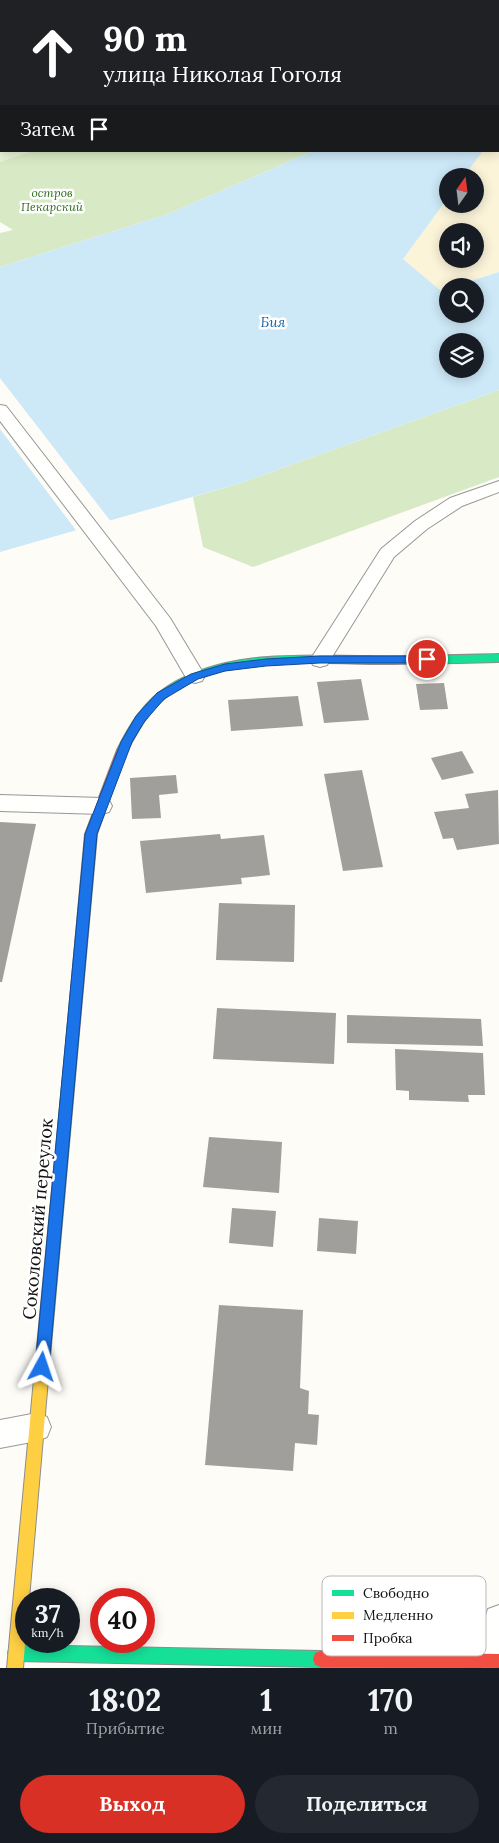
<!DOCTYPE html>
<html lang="ru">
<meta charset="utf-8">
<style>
:root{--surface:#171b24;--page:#242831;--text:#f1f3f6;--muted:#9ea1a6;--accent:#d93025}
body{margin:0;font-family:Lora,serif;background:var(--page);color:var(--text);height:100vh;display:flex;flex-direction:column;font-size:19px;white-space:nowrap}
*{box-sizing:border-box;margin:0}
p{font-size:16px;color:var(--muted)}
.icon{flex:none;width:28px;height:28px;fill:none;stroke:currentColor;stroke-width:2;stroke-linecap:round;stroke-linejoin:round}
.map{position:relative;height:1668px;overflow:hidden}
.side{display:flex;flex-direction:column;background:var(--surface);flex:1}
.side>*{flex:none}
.banner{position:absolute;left:0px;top:0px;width:500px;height:152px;box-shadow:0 2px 12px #0003;background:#202124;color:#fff;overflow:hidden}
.needle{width:32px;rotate:14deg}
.controls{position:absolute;left:439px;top:168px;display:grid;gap:10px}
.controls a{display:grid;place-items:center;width:45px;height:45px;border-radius:50%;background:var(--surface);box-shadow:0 2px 12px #0003;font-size:25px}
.speed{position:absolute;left:15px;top:1588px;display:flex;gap:10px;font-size:25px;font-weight:700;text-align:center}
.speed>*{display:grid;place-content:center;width:65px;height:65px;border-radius:50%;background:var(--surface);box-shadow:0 2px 12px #0003;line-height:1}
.speed small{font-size:12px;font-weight:400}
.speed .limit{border:8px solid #d22;background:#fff;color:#111}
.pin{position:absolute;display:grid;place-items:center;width:42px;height:42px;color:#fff;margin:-21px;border:2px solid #fff;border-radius:50%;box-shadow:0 1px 5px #0007}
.me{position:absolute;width:55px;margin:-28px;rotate:5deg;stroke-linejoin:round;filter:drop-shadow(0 0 4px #0008)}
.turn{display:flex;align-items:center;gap:18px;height:105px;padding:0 20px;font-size:22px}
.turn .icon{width:65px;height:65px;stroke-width:2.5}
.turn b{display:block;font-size:35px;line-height:42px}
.then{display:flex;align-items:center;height:48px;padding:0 20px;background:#0003;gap:10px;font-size:19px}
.eta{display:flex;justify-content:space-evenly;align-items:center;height:85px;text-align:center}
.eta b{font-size:30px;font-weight:700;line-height:35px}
.cta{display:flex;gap:10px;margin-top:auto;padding:10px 20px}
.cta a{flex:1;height:58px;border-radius:30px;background:var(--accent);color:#fff;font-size:20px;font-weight:700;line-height:58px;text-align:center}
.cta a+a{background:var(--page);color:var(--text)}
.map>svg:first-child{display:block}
.green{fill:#e7f3d7}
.forest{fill:#d8eac5}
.sand{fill:#fcf4d9;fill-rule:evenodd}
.water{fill:#cde8f7;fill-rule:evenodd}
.pier{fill:#fdfcf7}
.building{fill:#a19f9c}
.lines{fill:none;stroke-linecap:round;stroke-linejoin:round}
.lane-casing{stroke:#979795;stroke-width:2}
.fast-casing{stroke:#8e8d8b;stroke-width:2}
.slow-casing{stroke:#8e8d8b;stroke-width:2}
.jam-casing{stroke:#8e8d8b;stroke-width:2}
.lane{fill:#fffffe;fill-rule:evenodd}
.fast{fill:#16e098;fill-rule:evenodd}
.slow{fill:#ffcf43;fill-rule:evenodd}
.jam{fill:#f24e42;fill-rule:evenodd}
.route{fill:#1a73e8;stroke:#114b97}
.labels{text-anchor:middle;stroke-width:5;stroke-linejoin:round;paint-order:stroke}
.far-park-label{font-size:12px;font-style:italic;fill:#2f6b1f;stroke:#fff}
.far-water-label{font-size:14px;font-style:italic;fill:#1768a6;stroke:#fff}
.near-street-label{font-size:18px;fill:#111;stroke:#fff}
.key{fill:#fff;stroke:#b8b8b8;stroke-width:1}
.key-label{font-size:14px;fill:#111}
</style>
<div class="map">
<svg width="499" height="1668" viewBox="0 0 499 1668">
<rect width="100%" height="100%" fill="#fdfcf7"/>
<polygon class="green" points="1,100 1,151 32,151 0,162"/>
<g class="forest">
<polygon points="0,0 464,0 1,3"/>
<polygon points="32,151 313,151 168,214 0,267 0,233 13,230 0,222 0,162"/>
<polygon points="499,390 499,477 253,567 203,547 193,497 241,483"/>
</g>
<path class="sand" d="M 499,58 L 499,272 L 455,286 L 448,286 L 447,289 L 441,291 L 403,259 L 447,199 L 448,204 L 475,204 L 475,176 L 464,176 L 483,151 L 499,151 ZM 448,231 L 475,231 L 475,259 L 448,259 Z"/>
<path class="water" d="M 313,151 L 483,151 L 464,176 L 448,176 L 447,199 L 403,259 L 441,291 L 447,289 L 448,314 L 475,314 L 475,286 L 455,286 L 499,272 L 499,390 L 241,483 L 0,552 L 0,267 L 168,214 ZM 448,341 L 475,341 L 475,369 L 448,369 Z"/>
<polygon class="pier" points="0,378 112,523 78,533 0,429"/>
<g class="building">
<polygon points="361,679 369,720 324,723 317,682"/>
<polygon points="444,683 448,709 420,710 416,684"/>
<polygon points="298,696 303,726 231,731 228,700"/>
<polygon points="462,751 474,773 442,780 431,758"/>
<polygon points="362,770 383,867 343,871 324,774"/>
<polygon points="176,775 178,793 159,795 161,818 132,819 130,778"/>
<polygon points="498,790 499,844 457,850 453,838 443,839 434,812 469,808 465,794"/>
<polygon points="0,822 36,824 2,982 0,982"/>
<polygon points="220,834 221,839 264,835 270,875 241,878 242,884 146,893 140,841"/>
<polygon points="219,903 295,905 294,962 216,960"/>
<polygon points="217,1008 336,1013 334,1064 213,1059"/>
<polygon points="347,1015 481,1019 483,1046 347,1043"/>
<polygon points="395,1049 483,1053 485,1095 468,1095 469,1102 409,1100 409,1091 396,1090"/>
<polygon points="209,1137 282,1142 279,1193 203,1187"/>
<polygon points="232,1208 276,1211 273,1247 229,1243"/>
<polygon points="319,1218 358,1221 356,1254 317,1251"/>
<polygon points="219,1305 303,1310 300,1388 309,1391 308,1414 319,1415 317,1445 295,1443 293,1471 205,1465"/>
</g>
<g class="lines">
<g class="lane-casing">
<g id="lane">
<polygon points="0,405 6,406 170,618 205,676 202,681 195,683 188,681 156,626 0,421"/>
<polygon points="499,481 499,492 462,506 427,529 394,557 327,665 320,667 313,665 310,660 381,549 415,521 450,498"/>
<polygon points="0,795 102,798 109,800 112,806 109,812 102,814 0,811"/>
<polygon points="37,1413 47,1417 51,1427 47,1437 37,1441 0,1448 0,1420"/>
<path d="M 499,1605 L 499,1668 L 483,1668 C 477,1654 483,1624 488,1609 Z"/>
</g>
</g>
<g class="fast-casing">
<g id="fast">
<path d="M 499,654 L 499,662 C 456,663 412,664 369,664 C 306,663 231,655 175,691 C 151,706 139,729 126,753 L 122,754 L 117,750 C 129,725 144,701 168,686 C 227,649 303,656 369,656 C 413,657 456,655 499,654 Z"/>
<polygon points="73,1028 77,1029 79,1033 49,1368 47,1373 42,1375 37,1373 35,1368 67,1033 69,1029"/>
<polygon points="16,1645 321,1651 327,1653 329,1659 327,1665 321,1667 16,1661 10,1659 8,1653 10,1647"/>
</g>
</g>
<g class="slow-casing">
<polygon id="slow" points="42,1361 47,1363 49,1368 29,1599 26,1599 26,1632 23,1668 7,1668 35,1368 37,1363"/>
</g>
<g class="jam-casing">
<g id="jam">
<polygon points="122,746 127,750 97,834 79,1033 77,1037 73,1038 69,1037 67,1033 85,834 117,750"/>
<polygon points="321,1651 499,1654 499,1668 321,1667 315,1665 313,1659 315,1653"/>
</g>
</g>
<use href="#lane" class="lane"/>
<use href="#fast" class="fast"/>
<use href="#slow" class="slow"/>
<use href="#jam" class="jam"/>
</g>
<polygon class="route" points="320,656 427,656 432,659 427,663 320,663 266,666 225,671 198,679 164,699 144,722 132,742 97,834 49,1367 47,1372 42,1374 37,1372 35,1367 85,834 121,742 136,716 157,693 191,674 225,664 266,659"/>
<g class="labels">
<g class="far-park-label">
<text x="52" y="197">остров<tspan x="52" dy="14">Пекарский</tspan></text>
</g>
<g class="far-water-label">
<text x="273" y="327">Бия</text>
</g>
<g class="near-street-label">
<text transform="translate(38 1219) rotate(-85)" y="6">Соколовский переулок</text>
</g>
</g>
<rect x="322" y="1576" width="164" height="80" rx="8" class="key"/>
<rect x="332" y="1590" width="22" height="6" fill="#16e098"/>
<rect x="332" y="1612" width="22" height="7" fill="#ffcf43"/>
<rect x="332" y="1635" width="22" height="6" fill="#f24e42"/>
<g class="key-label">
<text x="363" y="1598">Свободно</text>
<text x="363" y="1620">Медленно</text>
<text x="363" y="1643">Пробка</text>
</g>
</svg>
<div class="controls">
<a><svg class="needle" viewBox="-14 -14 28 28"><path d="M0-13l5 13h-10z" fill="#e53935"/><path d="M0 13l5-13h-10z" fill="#9ea1a6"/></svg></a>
<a><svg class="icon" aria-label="sound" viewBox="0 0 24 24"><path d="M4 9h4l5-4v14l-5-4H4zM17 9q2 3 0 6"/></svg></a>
<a><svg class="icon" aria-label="search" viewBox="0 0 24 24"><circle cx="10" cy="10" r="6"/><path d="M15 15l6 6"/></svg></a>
<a><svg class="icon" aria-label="layers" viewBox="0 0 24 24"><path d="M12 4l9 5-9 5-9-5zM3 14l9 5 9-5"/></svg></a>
</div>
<div class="speed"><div>37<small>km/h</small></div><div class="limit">40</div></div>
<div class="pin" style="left:427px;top:659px;background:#d93025"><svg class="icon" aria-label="arrive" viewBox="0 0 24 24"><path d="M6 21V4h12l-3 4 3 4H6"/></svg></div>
<svg class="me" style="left:42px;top:1367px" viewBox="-20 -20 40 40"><path d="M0-17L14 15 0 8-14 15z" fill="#1a73e8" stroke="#fff" stroke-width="4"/></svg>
<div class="banner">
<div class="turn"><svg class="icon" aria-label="ahead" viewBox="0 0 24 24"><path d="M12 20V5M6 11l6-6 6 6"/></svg><div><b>90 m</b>улица Николая Гоголя</div></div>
<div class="then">Затем<svg class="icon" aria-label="arrive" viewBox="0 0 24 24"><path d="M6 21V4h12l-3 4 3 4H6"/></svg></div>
</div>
</div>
<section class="side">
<div class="eta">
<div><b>18:02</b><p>Прибытие</p></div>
<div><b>1</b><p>мин</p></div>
<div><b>170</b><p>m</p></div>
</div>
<div class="cta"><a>Выход</a><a>Поделиться</a></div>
</section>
